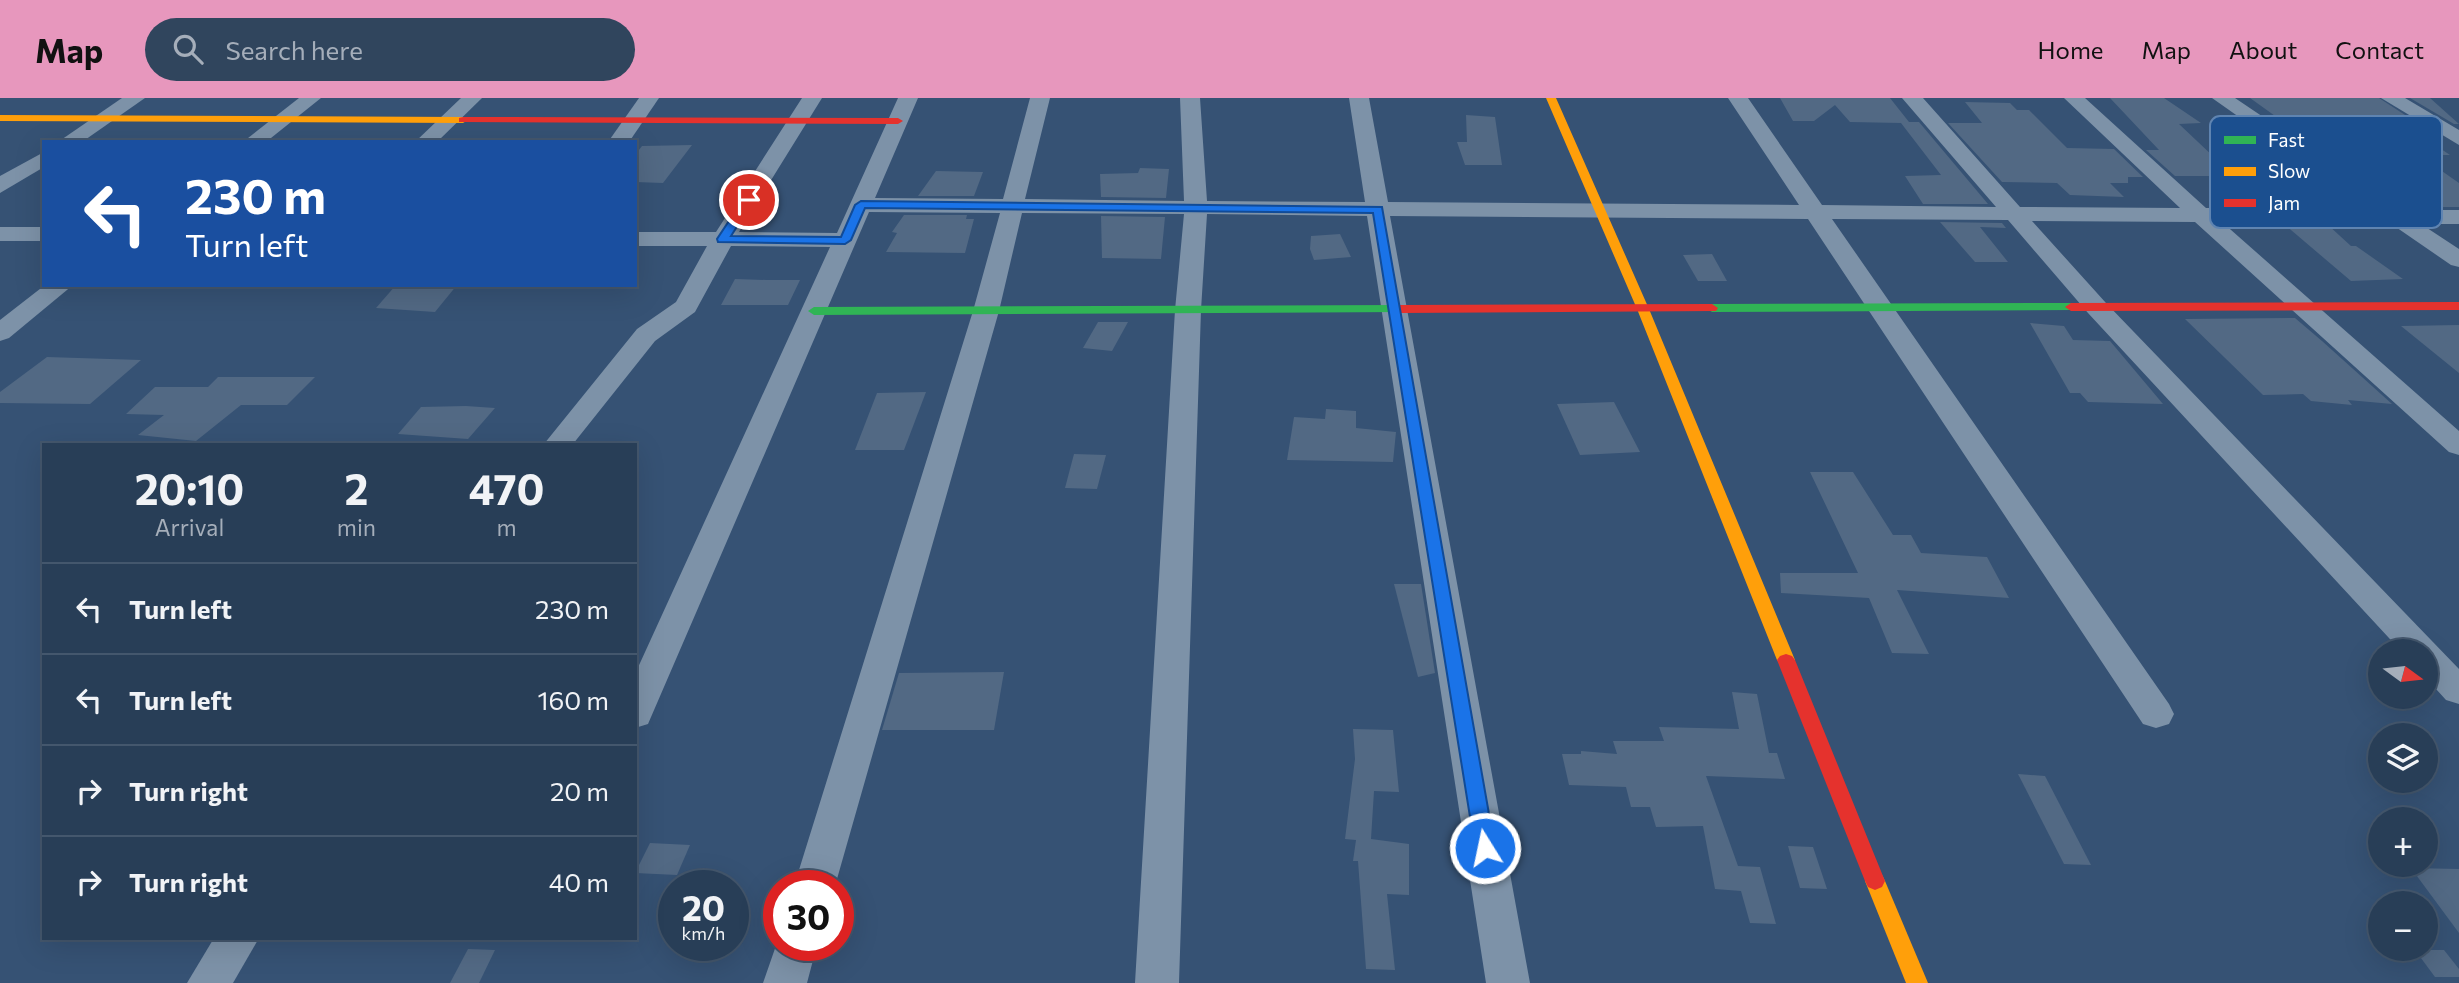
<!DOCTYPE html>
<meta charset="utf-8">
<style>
:root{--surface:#283e57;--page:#30455d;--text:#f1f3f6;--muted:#a5aeba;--line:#44576d;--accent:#e797bd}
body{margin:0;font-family:Commissioner,sans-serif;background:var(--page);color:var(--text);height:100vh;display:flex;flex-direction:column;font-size:26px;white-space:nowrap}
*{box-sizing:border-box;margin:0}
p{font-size:23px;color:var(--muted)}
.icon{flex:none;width:38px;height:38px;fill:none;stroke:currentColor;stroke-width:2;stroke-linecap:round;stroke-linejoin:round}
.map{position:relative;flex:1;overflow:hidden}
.details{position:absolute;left:42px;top:345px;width:595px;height:497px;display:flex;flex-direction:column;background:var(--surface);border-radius:0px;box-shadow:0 7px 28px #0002,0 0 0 2px var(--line)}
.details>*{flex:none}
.guide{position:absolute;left:42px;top:42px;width:595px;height:147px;border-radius:0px;box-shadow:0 7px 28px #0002,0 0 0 2px var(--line);background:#1a4fa0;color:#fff;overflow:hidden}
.needle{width:46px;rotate:105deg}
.buttons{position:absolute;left:2368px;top:541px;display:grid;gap:14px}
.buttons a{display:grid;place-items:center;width:70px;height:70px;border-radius:50%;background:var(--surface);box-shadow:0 7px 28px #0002,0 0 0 2px var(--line);font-size:35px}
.speed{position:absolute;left:658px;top:772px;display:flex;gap:14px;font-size:35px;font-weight:700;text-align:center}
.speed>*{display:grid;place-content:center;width:91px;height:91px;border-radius:50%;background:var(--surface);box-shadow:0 7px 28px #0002,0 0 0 2px var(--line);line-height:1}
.speed small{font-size:18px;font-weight:400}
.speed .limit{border:10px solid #d22;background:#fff;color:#111}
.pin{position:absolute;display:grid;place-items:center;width:60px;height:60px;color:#fff;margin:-30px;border:4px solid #fff;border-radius:50%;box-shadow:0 2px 7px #0007}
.me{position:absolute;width:77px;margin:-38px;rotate:350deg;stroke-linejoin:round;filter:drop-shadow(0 0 5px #0008)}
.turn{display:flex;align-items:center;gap:24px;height:147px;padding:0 28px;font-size:32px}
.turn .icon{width:91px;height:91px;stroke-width:2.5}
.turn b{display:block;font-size:49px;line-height:60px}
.eta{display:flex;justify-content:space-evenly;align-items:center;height:119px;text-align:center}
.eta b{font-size:42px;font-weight:700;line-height:49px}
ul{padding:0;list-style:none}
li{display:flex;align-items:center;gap:21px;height:91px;padding:0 28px;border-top:2px solid var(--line)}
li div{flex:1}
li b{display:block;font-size:26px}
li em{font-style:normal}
header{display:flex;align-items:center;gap:42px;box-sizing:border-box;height:98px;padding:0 35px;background:var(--accent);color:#111}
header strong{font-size:33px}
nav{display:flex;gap:38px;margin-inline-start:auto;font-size:24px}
.search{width:490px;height:63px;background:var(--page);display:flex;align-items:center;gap:18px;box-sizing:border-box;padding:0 24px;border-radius:38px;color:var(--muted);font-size:26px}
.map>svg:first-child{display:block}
.building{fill:#526984}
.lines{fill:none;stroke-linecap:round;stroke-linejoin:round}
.street{fill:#7d92a8;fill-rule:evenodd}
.fast{fill:#30b455;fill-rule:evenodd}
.slow{fill:#ff9f0a;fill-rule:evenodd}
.jam{fill:#e5322d;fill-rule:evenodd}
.route{fill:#1a73e8;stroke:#114b97;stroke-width:2}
.key{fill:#1b4f8f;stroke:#5f84b1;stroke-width:2}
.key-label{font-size:19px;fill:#fff}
</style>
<header>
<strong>Map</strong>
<div class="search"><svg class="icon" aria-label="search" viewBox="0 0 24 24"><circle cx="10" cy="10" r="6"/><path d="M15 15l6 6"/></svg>Search here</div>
<nav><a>Home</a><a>Map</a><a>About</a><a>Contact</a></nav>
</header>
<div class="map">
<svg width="2459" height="885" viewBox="0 0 2459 885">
<rect width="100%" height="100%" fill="#365274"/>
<g class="building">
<polygon points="1780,0 1890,0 1909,24 1919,24 1988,106 1923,106 1905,78 1941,77 1901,25 1850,24 1835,7 1814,23 1793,23"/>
<polygon points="2110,0 2164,0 2201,25 2179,26 2234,78 2175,78 2146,52 2159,52"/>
<polygon points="2250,0 2379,0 2422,28 2407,28 2450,57 2419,57 2459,85 2459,109 2402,109"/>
<polygon points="2410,0 2430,0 2459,26 2454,26"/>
<polygon points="1965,4 2010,5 2017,12 2029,12 2067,50 2114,51 2143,79 2128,79 2128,85 2110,85 2124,99 2070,97 2057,85 2002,84 1948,25 1982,25"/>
<polygon points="1466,17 1495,19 1502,67 1465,67 1457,44 1467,44"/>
<polygon points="692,47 663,85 635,84 635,57 642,48"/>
<polygon points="1140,70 1169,71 1166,100 1101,99 1100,76 1138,75"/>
<polygon points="936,73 983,74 974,98 918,98"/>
<polygon points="904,117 967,117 966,121 974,121 965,155 886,154 897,135 892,134"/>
<polygon points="1101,118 1165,119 1161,161 1102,160"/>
<polygon points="1940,124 2002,125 2006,130 1980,129 2008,164 1975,164"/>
<polygon points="2285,127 2328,127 2351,148 2356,148 2403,181 2351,183"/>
<polygon points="1340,136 1351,159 1314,162 1310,151 1311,138"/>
<polygon points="1712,156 1727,183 1698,183 1683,157"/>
<polygon points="735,181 767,182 800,182 788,207 721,207"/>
<polygon points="396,187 457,187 435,214 376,210"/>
<polygon points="2295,220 2322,243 2392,306 2348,302 2352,307 2311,303 2303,296 2263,297 2185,221"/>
<polygon points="1098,224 1128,224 1112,253 1083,250"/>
<polygon points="2030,225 2064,228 2073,242 2110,243 2163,306 2088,304 2080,295 2070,295"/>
<polygon points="2459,227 2459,275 2401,228"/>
<polygon points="47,259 141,262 90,306 0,305 0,294"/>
<polygon points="218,279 315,279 287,307 241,307 196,343 138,337 164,317 126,316 155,289 208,289"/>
<polygon points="926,294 904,352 855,352 877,295"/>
<polygon points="1614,304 1640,354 1580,357 1557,306"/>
<polygon points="421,309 466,308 495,310 468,341 398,336"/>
<polygon points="1326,311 1356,313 1356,330 1396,334 1393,364 1287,362 1294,319 1325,321"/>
<polygon points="1074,356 1106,357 1097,391 1065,390"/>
<polygon points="1810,374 1853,374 1893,437 1911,437 1921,455 1987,459 2009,500 1897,492 1929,556 1892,555 1869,500 1781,495 1780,475 1858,475"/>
<polygon points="1394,486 1421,486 1435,575 1418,579"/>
<polygon points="1004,574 994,632 882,632 899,575"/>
<polygon points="1732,594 1757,596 1769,655 1777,655 1785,681 1706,678 1738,768 1760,769 1776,826 1750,825 1741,793 1715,791 1703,728 1656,729 1650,709 1631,709 1626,689 1569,687 1562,656 1581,656 1581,653 1617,656 1613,643 1664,643 1659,629 1739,631"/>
<polygon points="1353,631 1393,632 1399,694 1374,693 1371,741 1409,746 1409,797 1387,796 1395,872 1366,871 1358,763 1353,763 1356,742 1345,741 1355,661"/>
<polygon points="2018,676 2045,678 2091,767 2064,766"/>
<polygon points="650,745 690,747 677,777 635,775"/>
<polygon points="1788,748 1813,749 1827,791 1800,790"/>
<polygon points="2411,770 2459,771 2459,835"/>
<polygon points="468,851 495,852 479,885 450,885"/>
<polygon points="2415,852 2444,852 2459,871 2459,879 2435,879"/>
</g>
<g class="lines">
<g class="street">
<polygon points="122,0 145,0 82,44 58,44"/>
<polygon points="299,0 321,0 266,44 243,44"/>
<polygon points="461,0 482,0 437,44 415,44"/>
<polygon points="639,0 659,0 629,44 608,44"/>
<polygon points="802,0 822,0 739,134 837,135 898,0 918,0 875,100 1003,101 1030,0 1050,0 1025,101 1184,103 1180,0 1200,0 1207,103 1365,104 1349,0 1369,0 1388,104 1799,107 1728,0 1748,0 1822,107 1996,109 1902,0 1923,0 2020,109 2180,110 2064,0 2085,0 2206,110 2370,111 2212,0 2235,0 2401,112 2459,112 2459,126 2421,126 2459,151 2459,169 2451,167 2390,125 2222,124 2459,333 2459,357 2449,354 2195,124 2032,123 2106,205 2459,571 2459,606 2446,602 2426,580 2426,553 2401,553 2088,215 2008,122 1832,121 2169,606 2174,616 2169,626 2156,630 2143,626 1808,121 1390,118 1530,885 1486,885 1367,118 1207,116 1201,212 1179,885 1135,885 1175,212 1184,116 1022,115 999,213 835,788 794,788 973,213 1000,115 869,114 648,626 635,630 635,576 830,149 731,148 695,214 655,243 573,346 544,346 637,231 676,204 707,148 635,148 635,134 716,134"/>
<polygon points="2381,0 2405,0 2459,32 2459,47"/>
<polygon points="44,54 44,69 0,95 0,78"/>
<rect x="0" y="129" width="44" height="14"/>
<polygon points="45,187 73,187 9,240 0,243 0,222"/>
<polygon points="779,839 779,847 817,847 807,885 763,885"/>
<polygon points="214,840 259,840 233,885 187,885"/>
</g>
<g class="fast">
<polygon points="2071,205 2075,206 2075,212 1712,214 1706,210 1712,206"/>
<polygon points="1400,207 1406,211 1404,214 814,217 808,213 814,209"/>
</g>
<g class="slow">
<polygon points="1546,0 1556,0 1649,211 1795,562 1792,566 1780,566 1777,562 1637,211"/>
<polygon points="0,17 463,19 468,22 463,25 0,23"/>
<polygon points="1875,774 1882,777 1885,783 1928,885 1906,885 1865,783 1868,777"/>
</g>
<g class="jam">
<polygon points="463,19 898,20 903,23 898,26 459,24 459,20"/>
<polygon points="2459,204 2459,212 2071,213 2065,209 2071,205"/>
<polygon points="1712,206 1718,210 1716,213 1400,215 1394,211 1400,207"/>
<polygon points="1786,556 1792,558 1795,562 1885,783 1882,789 1875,792 1868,789 1865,783 1777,562 1780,558"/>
</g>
</g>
<polygon class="route" points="745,99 754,102 731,138 841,139 855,107 861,103 1382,109 1495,750 1493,756 1478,756 1475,750 1373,115 865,110 851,142 845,146 718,144 717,141"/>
<rect x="2210" y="18" width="232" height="112" rx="10" class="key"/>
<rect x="2224" y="38" width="32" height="8" fill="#30b455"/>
<rect x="2224" y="69" width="32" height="9" fill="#ff9f0a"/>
<rect x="2224" y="101" width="32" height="8" fill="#e5322d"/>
<g class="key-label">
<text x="2268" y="49">Fast</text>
<text x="2268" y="80">Slow</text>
<text x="2268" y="112">Jam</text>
</g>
</svg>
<div class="buttons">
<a><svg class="needle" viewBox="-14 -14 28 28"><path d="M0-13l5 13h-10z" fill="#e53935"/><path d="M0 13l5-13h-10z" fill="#a5aeba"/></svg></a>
<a><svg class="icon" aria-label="layers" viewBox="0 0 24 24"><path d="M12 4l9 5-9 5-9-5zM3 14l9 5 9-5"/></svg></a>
<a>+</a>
<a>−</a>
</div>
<div class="speed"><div>20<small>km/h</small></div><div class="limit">30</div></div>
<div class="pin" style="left:749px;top:102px;background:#d93025"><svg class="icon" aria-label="arrive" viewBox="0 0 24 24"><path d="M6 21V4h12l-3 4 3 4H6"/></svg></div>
<svg class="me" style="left:1485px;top:750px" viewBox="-20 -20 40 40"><circle r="17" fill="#1a73e8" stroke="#fff" stroke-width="3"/><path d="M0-11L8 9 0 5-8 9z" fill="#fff"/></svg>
<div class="guide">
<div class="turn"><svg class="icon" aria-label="left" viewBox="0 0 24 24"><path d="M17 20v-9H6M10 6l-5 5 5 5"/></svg><div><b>230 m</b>Turn left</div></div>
</div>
<section class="details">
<div class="eta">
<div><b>20:10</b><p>Arrival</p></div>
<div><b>2</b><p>min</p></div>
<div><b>470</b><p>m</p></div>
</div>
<ul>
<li><svg class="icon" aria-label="left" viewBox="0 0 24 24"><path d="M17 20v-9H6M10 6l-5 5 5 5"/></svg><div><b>Turn left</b></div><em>230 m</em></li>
<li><svg class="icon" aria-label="left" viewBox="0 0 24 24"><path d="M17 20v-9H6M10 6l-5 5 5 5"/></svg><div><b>Turn left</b></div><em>160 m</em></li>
<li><svg class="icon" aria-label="right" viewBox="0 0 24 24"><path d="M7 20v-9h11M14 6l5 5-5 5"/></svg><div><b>Turn right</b></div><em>20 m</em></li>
<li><svg class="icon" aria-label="right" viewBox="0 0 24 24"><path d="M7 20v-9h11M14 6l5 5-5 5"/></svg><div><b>Turn right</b></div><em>40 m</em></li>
</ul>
</section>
</div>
